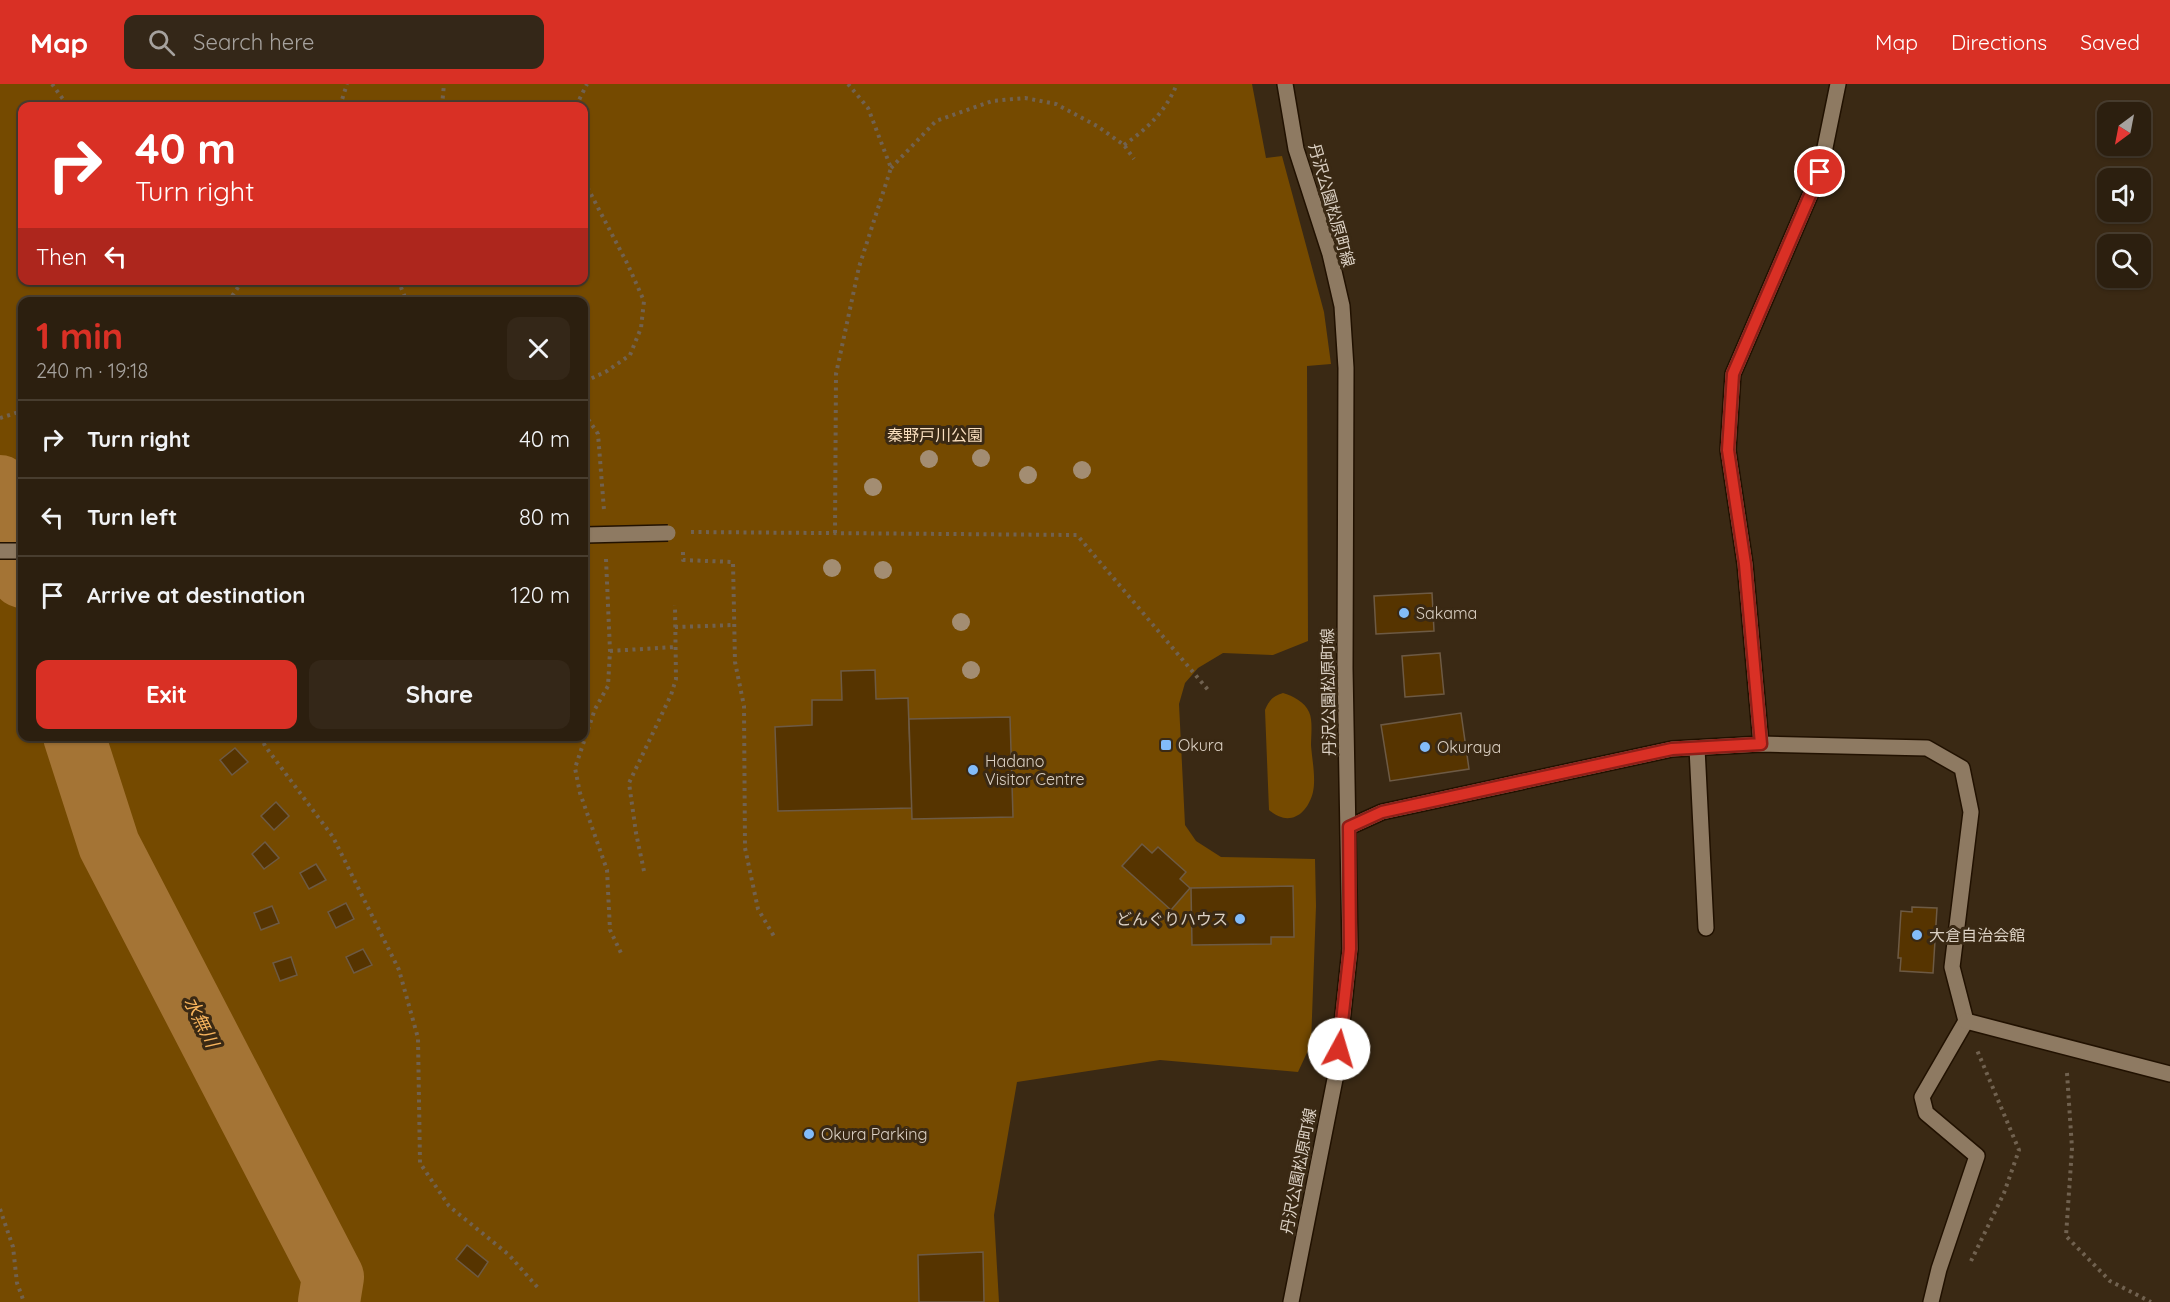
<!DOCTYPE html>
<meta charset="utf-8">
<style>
:root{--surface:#2c1f0f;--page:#342718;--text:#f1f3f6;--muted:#a6a29e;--line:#483d2f;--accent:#d93025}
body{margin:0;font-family:Quicksand,"Noto Sans JP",sans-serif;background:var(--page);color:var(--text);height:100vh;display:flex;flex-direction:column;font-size:22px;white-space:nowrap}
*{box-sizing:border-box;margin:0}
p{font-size:20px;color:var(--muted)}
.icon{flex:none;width:33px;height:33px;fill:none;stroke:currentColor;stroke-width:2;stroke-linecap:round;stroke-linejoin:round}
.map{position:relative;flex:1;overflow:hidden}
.sheet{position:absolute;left:18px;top:213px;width:570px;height:444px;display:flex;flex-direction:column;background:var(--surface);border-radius:12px;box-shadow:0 2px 4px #0004,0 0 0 2px var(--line)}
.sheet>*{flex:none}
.hud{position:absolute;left:18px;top:18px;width:570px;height:183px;border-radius:12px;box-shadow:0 2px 4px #0004,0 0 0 2px var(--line);background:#d93025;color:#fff;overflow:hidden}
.needle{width:39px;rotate:212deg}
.tools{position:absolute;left:2097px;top:18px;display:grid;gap:12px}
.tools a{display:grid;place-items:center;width:54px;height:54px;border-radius:12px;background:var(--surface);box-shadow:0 2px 4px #0004,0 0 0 2px var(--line);font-size:30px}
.pin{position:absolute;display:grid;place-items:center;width:51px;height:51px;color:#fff;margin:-26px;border:3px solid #fff;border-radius:50%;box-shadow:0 2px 6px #0007}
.me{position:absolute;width:66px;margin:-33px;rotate:6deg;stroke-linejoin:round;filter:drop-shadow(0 0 4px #0008)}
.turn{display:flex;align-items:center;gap:21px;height:126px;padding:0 18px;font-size:27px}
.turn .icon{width:78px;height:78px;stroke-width:2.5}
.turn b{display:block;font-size:42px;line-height:51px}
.then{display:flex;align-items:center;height:57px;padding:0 18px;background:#0003;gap:12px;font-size:22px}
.round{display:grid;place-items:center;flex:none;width:63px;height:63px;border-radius:12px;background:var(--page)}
.overview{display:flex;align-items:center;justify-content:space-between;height:102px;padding:0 18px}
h1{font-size:36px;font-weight:700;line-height:45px;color:var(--accent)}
.cta{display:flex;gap:12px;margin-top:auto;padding:12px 18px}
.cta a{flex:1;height:69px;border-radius:12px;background:var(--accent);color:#fff;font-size:24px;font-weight:700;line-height:69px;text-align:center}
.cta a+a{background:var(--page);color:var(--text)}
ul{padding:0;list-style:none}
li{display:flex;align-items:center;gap:18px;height:78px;padding:0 18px;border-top:2px solid var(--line)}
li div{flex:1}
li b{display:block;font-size:22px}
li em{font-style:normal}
header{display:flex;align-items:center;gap:36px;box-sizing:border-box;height:84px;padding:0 30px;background:var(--accent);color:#fff}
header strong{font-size:28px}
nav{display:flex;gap:33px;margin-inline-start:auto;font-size:21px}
.search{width:420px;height:54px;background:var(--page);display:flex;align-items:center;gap:15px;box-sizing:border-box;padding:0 21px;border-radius:12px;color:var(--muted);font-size:22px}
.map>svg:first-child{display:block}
.green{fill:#754a00;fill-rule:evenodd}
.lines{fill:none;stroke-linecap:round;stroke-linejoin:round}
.river{stroke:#a47435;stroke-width:62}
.building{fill:#563400;stroke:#6d5a44;stroke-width:1.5}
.street-casing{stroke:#211100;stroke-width:18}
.secondary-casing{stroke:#211100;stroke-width:18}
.path{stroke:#716250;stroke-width:4;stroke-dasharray:3 4.5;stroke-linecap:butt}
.street{stroke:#8e7a62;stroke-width:15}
.secondary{stroke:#8e7a62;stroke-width:15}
.street-bridge-casing{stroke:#211100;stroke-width:18;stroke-linecap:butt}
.street-bridge{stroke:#8e7a62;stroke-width:15}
.tree{fill:#a38d72}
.route-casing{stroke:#8d1f18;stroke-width:15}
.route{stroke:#d93025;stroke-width:10}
.poi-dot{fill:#82bcfa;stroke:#3a2914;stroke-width:2}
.labels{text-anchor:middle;stroke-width:6;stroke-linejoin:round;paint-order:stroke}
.street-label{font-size:16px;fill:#dbd0c3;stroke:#3a2914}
.park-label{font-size:16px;fill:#f9debe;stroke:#3a2914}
.poi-label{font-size:16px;fill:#dbd0c3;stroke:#3a2914;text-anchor:start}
.water-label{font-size:18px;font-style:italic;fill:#f7b45d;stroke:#3a2914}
</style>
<header>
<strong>Map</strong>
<div class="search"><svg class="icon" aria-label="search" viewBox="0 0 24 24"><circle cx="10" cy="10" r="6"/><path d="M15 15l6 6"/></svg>Search here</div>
<nav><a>Map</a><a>Directions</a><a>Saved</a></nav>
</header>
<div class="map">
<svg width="2170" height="1218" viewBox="0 0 2170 1218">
<rect width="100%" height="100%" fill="#3a2914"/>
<g class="green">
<path d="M 0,0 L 1252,0 L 1266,74 L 1282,72 L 1324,228 L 1331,280 L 1307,282 L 1308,557 L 1273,571 L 1223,569 L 1198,584 L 1185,599 L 1179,620 L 1185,741 L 1196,757 L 1221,773 L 1315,775 L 1316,822 L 1311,960 L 1298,988 L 1160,976 L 1017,998 L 994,1131 L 999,1218 L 0,1218 ZM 22,22 L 584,22 L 584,196 L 22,196 ZM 22,218 L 584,218 L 584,652 L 22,652 Z"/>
<path d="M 1283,609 C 1293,612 1305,618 1309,628 C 1313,636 1311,652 1311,661 C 1312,675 1316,694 1313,708 C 1307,732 1288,743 1269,726 L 1265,626 C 1269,616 1273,612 1283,609 Z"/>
</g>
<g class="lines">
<g class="river">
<polyline points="0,402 3,417 14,447 22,493"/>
<polyline points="74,652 109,761 333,1193 329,1218"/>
</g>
</g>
<g class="building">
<polygon points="1432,509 1434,547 1376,550 1374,512"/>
<polygon points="1440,569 1444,610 1405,613 1402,572"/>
<polygon points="875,586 876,615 908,614 912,724 778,727 775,643 812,641 812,616 842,616 841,587"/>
<polygon points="1461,629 1469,685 1390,697 1381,641"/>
<polygon points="1010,633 1013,733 912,735 909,635"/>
<polygon points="235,664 248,678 232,691 220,676"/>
<polygon points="276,718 289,732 274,746 261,732"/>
<polygon points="265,758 279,774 264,785 252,770"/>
<polygon points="1142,760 1152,769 1158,763 1186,788 1180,795 1190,804 1171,826 1122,782"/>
<polygon points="316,780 326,796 309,805 300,789"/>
<polygon points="1293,802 1294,853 1271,853 1271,860 1192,861 1191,804"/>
<polygon points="346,819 354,835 336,844 328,828"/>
<polygon points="272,822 279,839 261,846 254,829"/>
<polygon points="1912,823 1937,824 1933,889 1900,887 1901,874 1898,874 1901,827 1912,828"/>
<polygon points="363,865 372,881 354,889 346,873"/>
<polygon points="291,873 297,891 280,897 273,879"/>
<polygon points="467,1161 488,1178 478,1193 456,1175"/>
<polygon points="983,1168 984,1218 919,1218 918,1171"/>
</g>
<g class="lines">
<g class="street-casing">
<g id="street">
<polyline points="0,467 22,467"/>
<polyline points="1761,660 1745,480 1728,366 1733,290 1820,88 1838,0"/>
<polyline points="1697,664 1706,844"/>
<polyline points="1349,743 1382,728 1672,665 1761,660 1927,664 1962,684 1971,728 1952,883 1966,937 1922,1013 1926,1029 1977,1072 1939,1185 1931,1218"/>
<polyline points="1966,937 2170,990"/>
</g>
</g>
<g class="secondary-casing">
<polyline id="secondary" points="1285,0 1296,65 1330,170 1342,222 1346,284 1345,584 1350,865 1337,985 1291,1218"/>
</g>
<g class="path">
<polyline points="52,0 68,22"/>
<polyline points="340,22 347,0"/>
<polyline points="442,22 444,0"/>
<polyline points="576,22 587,0"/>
<path d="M 1124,61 C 1149,43 1165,28 1177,0"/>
<polyline points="891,84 936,37 992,17 1025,14 1056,20 1097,42 1124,61 1134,75"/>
<polyline points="584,97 628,181 644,217 641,244 630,271 607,287 584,298"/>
<polyline points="398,196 407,218"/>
<polyline points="228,218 243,196"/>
<polyline points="584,329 598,350 604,426"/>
<polyline points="0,334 22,327"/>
<polyline points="691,448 1077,451 1209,607"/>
<polyline points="835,449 836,290 859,183 891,84 868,24 848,0"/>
<polyline points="683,468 683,476 733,478 735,578 744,622 745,764 758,825 775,854"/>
<polyline points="606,475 610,567 608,602 595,625 575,684 580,709 607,786 610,846 622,871"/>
<polyline points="675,543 734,541"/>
<polyline points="610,567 675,563"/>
<polyline points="261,652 265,662 333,753 399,886 418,954 420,1079 449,1122 509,1171 539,1205"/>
<polyline points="644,787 636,749 629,699 671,611 676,595 675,521"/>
<polyline points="2067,989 2072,1064 2066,1152 2110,1197 2151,1218"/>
<polyline points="0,1125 13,1163 17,1199 24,1218"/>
<polyline points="1971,1177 2004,1109 2019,1066 1977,966"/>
</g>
<use href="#street" class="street"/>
<use href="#secondary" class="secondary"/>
<g class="street-bridge-casing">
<polyline id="street-bridge" points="584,451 668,449"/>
</g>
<use href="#street-bridge" class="street-bridge"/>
</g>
<g class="tree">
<circle cx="981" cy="374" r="9"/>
<circle cx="929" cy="375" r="9"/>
<circle cx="1082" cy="386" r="9"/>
<circle cx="1028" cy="391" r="9"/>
<circle cx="873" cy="403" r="9"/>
<circle cx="832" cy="484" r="9"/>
<circle cx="883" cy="486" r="9"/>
<circle cx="961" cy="538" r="9"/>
<circle cx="971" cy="586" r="9"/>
</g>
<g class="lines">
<g class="route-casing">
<polyline id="route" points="1339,965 1350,865 1349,743 1382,728 1672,665 1761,660 1745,480 1728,366 1733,290 1820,88"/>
</g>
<use href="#route" class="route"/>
</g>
<g class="poi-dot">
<circle cx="1404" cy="529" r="6"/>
<rect x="1160" y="655" width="12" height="12" rx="3"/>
<circle cx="1425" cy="663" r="6"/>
<circle cx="973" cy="686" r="6"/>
<circle cx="1240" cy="835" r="6"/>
<circle cx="1917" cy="851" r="6"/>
<circle cx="809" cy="1050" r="6"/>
</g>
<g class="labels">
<g class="street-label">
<text transform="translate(1332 121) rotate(74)" y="6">丹沢公園松原町線</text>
<text transform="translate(1328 608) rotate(-91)" y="6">丹沢公園松原町線</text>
<text transform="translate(1298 1087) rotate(-79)" y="6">丹沢公園松原町線</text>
</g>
<g class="park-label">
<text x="935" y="357">秦野戸川公園</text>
</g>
<g class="poi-label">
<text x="1416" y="535">Sakama</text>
<text x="1178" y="667">Okura</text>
<text x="1437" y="669">Okuraya</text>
<text x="985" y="683">Hadano<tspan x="985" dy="18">Visitor Centre</tspan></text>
<text x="1228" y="841" text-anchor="end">どんぐりハウス</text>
<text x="1929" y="857">大倉自治会館</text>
<text x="821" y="1056">Okura Parking</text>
</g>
<g class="water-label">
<text transform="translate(201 938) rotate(63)" y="6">水無川</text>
</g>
</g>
</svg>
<div class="tools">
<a><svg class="needle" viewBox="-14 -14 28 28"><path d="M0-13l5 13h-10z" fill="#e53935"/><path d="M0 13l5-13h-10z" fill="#a6a29e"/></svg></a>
<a><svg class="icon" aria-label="sound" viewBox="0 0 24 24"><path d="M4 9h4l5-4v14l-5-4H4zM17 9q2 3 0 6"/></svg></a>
<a><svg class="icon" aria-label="search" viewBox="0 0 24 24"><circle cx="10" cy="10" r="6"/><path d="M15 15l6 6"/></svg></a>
</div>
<div class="pin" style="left:1820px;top:88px;background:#d93025"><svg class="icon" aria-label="arrive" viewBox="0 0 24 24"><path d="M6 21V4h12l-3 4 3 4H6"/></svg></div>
<svg class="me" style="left:1339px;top:965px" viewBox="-20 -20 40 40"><circle r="19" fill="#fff"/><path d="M0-13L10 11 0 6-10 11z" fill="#d93025"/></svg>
<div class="hud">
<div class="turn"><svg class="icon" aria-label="right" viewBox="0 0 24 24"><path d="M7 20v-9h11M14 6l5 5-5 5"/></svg><div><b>40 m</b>Turn right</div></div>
<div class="then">Then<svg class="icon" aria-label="left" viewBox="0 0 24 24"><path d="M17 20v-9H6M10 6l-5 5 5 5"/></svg></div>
</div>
<section class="sheet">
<div class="overview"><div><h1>1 min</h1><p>240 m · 19:18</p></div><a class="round"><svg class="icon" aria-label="close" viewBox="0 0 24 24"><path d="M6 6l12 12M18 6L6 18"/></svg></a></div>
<ul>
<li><svg class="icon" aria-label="right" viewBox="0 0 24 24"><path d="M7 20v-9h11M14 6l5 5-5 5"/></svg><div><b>Turn right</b></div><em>40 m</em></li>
<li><svg class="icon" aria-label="left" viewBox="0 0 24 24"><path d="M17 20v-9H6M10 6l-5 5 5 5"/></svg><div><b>Turn left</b></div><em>80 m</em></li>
<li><svg class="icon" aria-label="arrive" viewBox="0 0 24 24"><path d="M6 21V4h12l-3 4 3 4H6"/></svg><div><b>Arrive at destination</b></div><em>120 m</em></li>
</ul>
<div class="cta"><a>Exit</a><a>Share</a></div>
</section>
</div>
